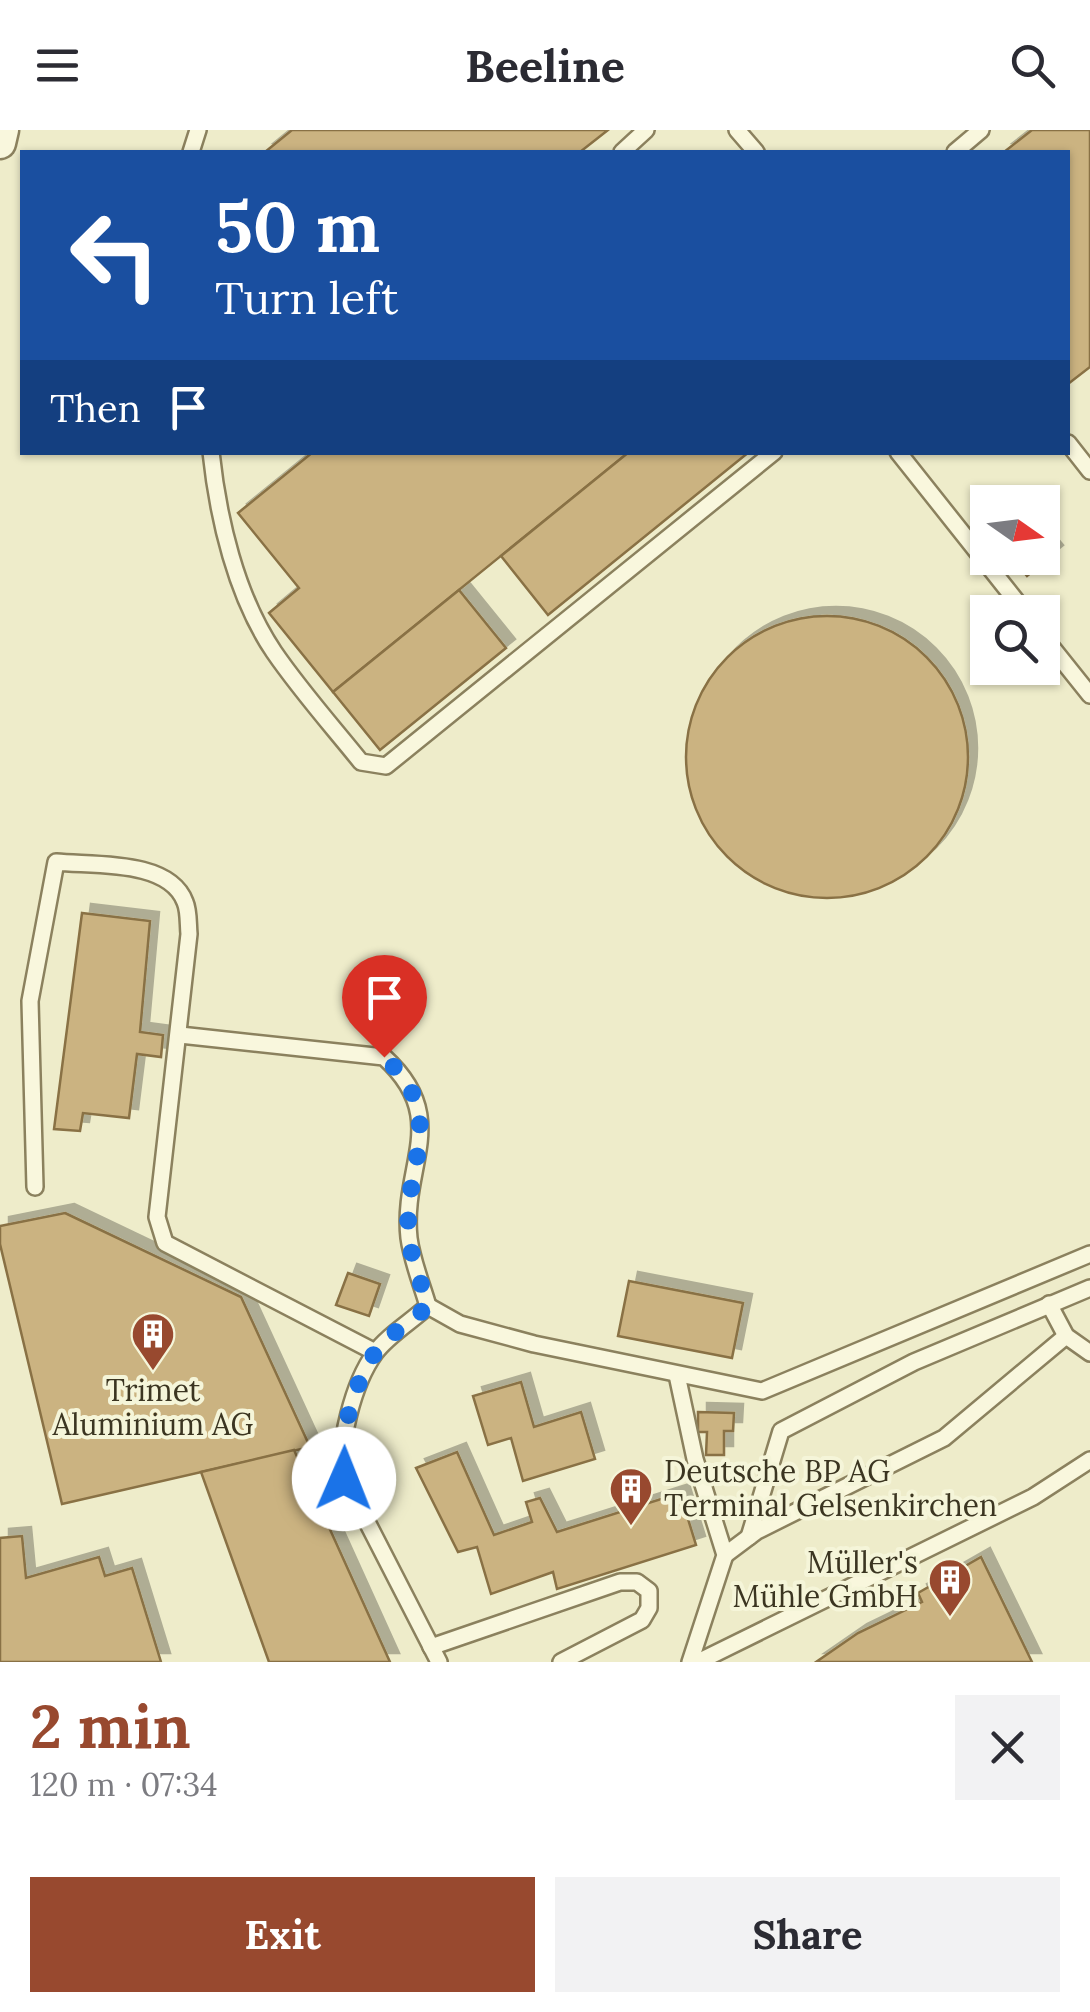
<!DOCTYPE html>
<meta charset="utf-8">
<style>
:root{--surface:#fff;--page:#f2f2f3;--text:#2b2b33;--muted:#7c7c81;--accent:#98492f}
body{margin:0;font-family:Lora,serif;background:var(--page);color:var(--text);height:100vh;display:flex;flex-direction:column;font-size:38px;white-space:nowrap}
*{box-sizing:border-box;margin:0}
p{font-size:32px;color:var(--muted)}
.icon{flex:none;width:55px;height:55px;fill:none;stroke:currentColor;stroke-width:2;stroke-linecap:round;stroke-linejoin:round}
.map{position:relative;height:1532px;overflow:hidden}
.panel{display:flex;flex-direction:column;background:var(--surface);flex:1}
.panel>*{flex:none}
.guide{position:absolute;left:20px;top:20px;width:1050px;height:305px;border-radius:0px;box-shadow:0 2px 8px #0004;background:#1a4fa0;color:#fff;overflow:hidden}
.needle{width:65px;rotate:104deg}
.controls{position:absolute;left:970px;top:355px;display:grid;gap:20px}
.controls a{display:grid;place-items:center;width:90px;height:90px;border-radius:0px;background:var(--surface);box-shadow:0 2px 8px #0004;font-size:50px}
.pin{position:absolute;display:grid;place-items:center;width:85px;height:85px;color:#fff;margin:-102px -42px;border-radius:50% 50% 50% 0;rotate:-45deg;box-shadow:0 0 10px #0007}
.pin .icon{rotate:45deg}
.me{position:absolute;width:110px;margin:-55px;rotate:1deg;stroke-linejoin:round;filter:drop-shadow(0 0 8px #0008)}
.turn{display:flex;align-items:center;gap:35px;height:210px;padding:0 30px;font-size:45px}
.turn .icon{width:130px;height:130px;stroke-width:2.5}
.turn b{display:block;font-size:70px;line-height:85px}
.then{display:flex;align-items:center;height:95px;padding:0 30px;background:#0003;gap:20px;font-size:38px}
.round{display:grid;place-items:center;flex:none;width:105px;height:105px;border-radius:0px;background:var(--page)}
.summary{display:flex;align-items:center;justify-content:space-between;height:170px;padding:0 30px}
h1{font-size:60px;font-weight:700;line-height:75px;color:var(--accent)}
.button{display:flex;gap:20px;margin-top:auto;padding:20px 30px}
.button a{flex:1;height:115px;border-radius:0px;background:var(--accent);color:#fff;font-size:40px;font-weight:700;line-height:115px;text-align:center}
.button a+a{background:var(--page);color:var(--text)}
header{display:flex;justify-content:space-between;align-items:center;height:130px;padding:0 30px;background:var(--surface);font-size:45px;font-weight:700}
.map>svg:first-child{display:block}
.building{fill:#cbb381;stroke:#897144;stroke-width:2.5;filter:url(#shadow)}
.lines{fill:none;stroke-linecap:round;stroke-linejoin:round}
.service-casing{stroke:#8b815e;stroke-width:20}
.minor-casing{stroke:#8b815e;stroke-width:35}
.service{stroke:#f9f7dd;stroke-width:15}
.minor{stroke:#f9f7dd;stroke-width:30}
.route{stroke:#1a73e8;stroke-width:18;stroke-dasharray:0 32.4}
.labels{text-anchor:middle;stroke-width:8;stroke-linejoin:round;paint-order:stroke}
.poi-label{font-size:30px;fill:#3b3521;stroke:#f5f5d9}
</style>
<header><svg class="icon" aria-label="menu" viewBox="0 0 24 24"><path d="M4 6h16M4 12h16M4 18h16"/></svg>Beeline<svg class="icon" aria-label="search" viewBox="0 0 24 24"><circle cx="10" cy="10" r="6"/><path d="M15 15l6 6"/></svg></header>
<div class="map">
<svg width="1090" height="1532" viewBox="0 0 1090 1532">
<defs>
<filter id="shadow"><feDropShadow dx="9" dy="-9" stdDeviation="0" flood-color="#0004"/></filter>
</defs>
<rect width="100%" height="100%" fill="#eeecca"/>
<g class="building">
<polygon points="292,0 608,0 580,22 265,22"/>
<polygon points="1032,0 1090,0 1090,237 1068,254 1068,22 1004,22"/>
<polygon points="313,322 629,322 333,562 269,483 299,458 238,383"/>
<polygon points="629,322 749,322 548,485 501,426"/>
<polygon points="1042,410 1054,424 1027,446 1012,428 1042,428"/>
<polygon points="459,460 506,518 380,620 333,562"/>
<circle cx="827" cy="627" r="141"/>
<polygon points="82,783 150,791 140,902 163,905 161,927 137,924 129,988 83,983 80,1001 54,999"/>
<polygon points="65,1083 241,1167 310,1317 62,1374 0,1114 0,1096"/>
<polygon points="348,1143 380,1154 369,1186 336,1175"/>
<polygon points="629,1151 743,1173 732,1228 618,1206"/>
<polygon points="521,1252 534,1297 581,1282 595,1329 523,1351 511,1308 488,1315 473,1266"/>
<polygon points="698,1282 734,1283 733,1301 724,1301 724,1325 706,1325 707,1302 698,1302"/>
<polygon points="294,1320 390,1532 269,1532 201,1342"/>
<polygon points="457,1322 494,1405 532,1392 526,1372 540,1368 557,1402 680,1363 696,1415 557,1459 553,1442 491,1464 477,1417 458,1422 416,1338"/>
<polygon points="22,1406 26,1448 99,1427 105,1446 132,1438 161,1532 0,1532 0,1408"/>
<polygon points="981,1427 1032,1532 816,1532 858,1503 922,1472 918,1463"/>
</g>
<g class="lines">
<g class="service-casing">
<g id="service">
<polyline points="737,0 756,22"/>
<polyline points="191,22 198,0"/>
<polyline points="622,22 646,0"/>
<polyline points="955,22 981,0"/>
<polyline points="1068,313 1090,341"/>
<path d="M 211,322 C 218,388 236,466 274,522 C 300,560 332,596 361,632 L 386,636 L 774,322"/>
<polyline points="898,322 1025,482"/>
<polyline points="1042,505 1090,565"/>
<path d="M 180,905 L 384,927 C 452,989 401,1035 409,1108 C 412,1131 422,1155 428,1176"/>
<path d="M 35,1057 L 30,871 L 56,732 C 93,736 169,729 185,772 C 189,781 188,794 189,804 L 157,1087 L 165,1113 L 375,1222"/>
<polyline points="1049,1174 1066,1206 1090,1223"/>
<polyline points="677,1245 695,1329 725,1425 690,1532"/>
<polyline points="749,1407 781,1301 914,1232 1090,1158"/>
<polyline points="725,1425 757,1401 944,1308 1066,1206"/>
<polyline points="431,1517 620,1452 637,1452 649,1461 649,1478 642,1490 561,1532"/>
<path d="M 439,1532 L 345,1349 C 336,1316 354,1252 375,1223 C 387,1206 412,1191 428,1176 L 460,1194 L 534,1214 L 762,1261 L 1090,1124"/>
<polyline points="698,1532 1033,1367 1090,1330"/>
</g>
</g>
<g class="minor-casing">
<polyline id="minor" points="0,13 3,0"/>
</g>
<use href="#service" class="service"/>
<use href="#minor" class="minor"/>
</g>
<g class="lines">
<path class="route" d="M 344,1349 C 336,1316 354,1252 375,1223 C 386,1206 412,1191 428,1176 C 422,1155 412,1131 409,1109 C 401,1035 452,989 384,927"/>
</g>
<defs>
<g id="building-pin" transform="scale(2.25)"><path d="M0 17L-7.5 6A9.5 9.5 0 1 1 7.5 6Z" fill="#98492f" stroke="#f5f5d9"/><path d="M-4-6H4V6H1V3H-1V6H-4ZM-2.5-4.3h1.7v1.8h-1.7ZM.8-4.3h1.7v1.8H.8ZM-2.5-1h1.7V.8h-1.7ZM.8-1h1.7V.8H.8Z" fill="#fff"/></g>
</defs>
<g fill-rule="evenodd">
<use href="#building-pin" x="153" y="1204"/>
<use href="#building-pin" x="631" y="1359"/>
<use href="#building-pin" x="950" y="1450"/>
</g>
<g class="labels">
<g class="poi-label">
<text x="153" y="1271">Trimet<tspan x="153" dy="34">Aluminium AG</tspan></text>
<text x="664" y="1352" text-anchor="start">Deutsche BP AG<tspan x="664" dy="34">Terminal Gelsenkirchen</tspan></text>
<text x="918" y="1443" text-anchor="end">Müller's<tspan x="918" dy="34">Mühle GmbH</tspan></text>
</g>
</g>
</svg>
<div class="controls">
<a><svg class="needle" viewBox="-14 -14 28 28"><path d="M0-13l5 13h-10z" fill="#e53935"/><path d="M0 13l5-13h-10z" fill="#7c7c81"/></svg></a>
<a><svg class="icon" aria-label="search" viewBox="0 0 24 24"><circle cx="10" cy="10" r="6"/><path d="M15 15l6 6"/></svg></a>
</div>
<div class="pin" style="left:384px;top:927px;background:#d93025"><svg class="icon" aria-label="arrive" viewBox="0 0 24 24"><path d="M6 21V4h12l-3 4 3 4H6"/></svg></div>
<svg class="me" style="left:344px;top:1349px" viewBox="-20 -20 40 40"><circle r="19" fill="#fff"/><path d="M0-13L10 11 0 6-10 11z" fill="#1a73e8"/></svg>
<div class="guide">
<div class="turn"><svg class="icon" aria-label="left" viewBox="0 0 24 24"><path d="M17 20v-9H6M10 6l-5 5 5 5"/></svg><div><b>50 m</b>Turn left</div></div>
<div class="then">Then<svg class="icon" aria-label="arrive" viewBox="0 0 24 24"><path d="M6 21V4h12l-3 4 3 4H6"/></svg></div>
</div>
</div>
<section class="panel">
<div class="summary"><div><h1>2 min</h1><p>120 m · 07:34</p></div><a class="round"><svg class="icon" aria-label="close" viewBox="0 0 24 24"><path d="M6 6l12 12M18 6L6 18"/></svg></a></div>
<div class="button"><a>Exit</a><a>Share</a></div>
</section>
